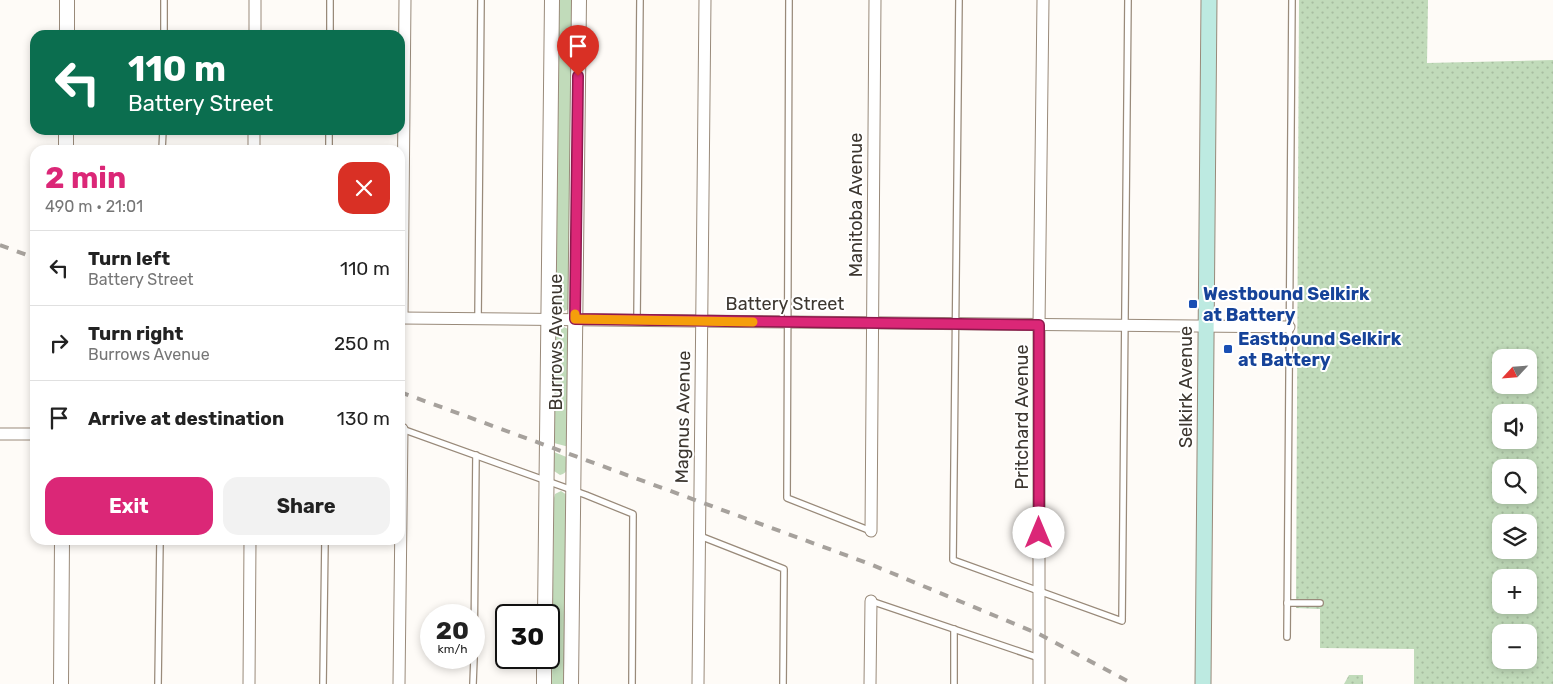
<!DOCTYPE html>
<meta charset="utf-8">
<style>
:root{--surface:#fff;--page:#f2f2f2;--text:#222;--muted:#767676;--line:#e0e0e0;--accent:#db2777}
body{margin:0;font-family:Rubik,sans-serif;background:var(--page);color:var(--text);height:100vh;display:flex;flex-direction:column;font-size:19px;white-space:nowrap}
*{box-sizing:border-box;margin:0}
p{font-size:16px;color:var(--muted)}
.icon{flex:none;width:28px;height:28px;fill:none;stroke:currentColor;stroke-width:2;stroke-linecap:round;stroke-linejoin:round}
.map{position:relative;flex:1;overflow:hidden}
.drawer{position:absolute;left:30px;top:145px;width:375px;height:400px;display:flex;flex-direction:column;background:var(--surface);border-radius:15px;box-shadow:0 2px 8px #0003}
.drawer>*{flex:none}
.top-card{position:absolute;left:30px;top:30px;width:375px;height:105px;border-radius:15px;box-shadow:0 2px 8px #0003;background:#0b6e4f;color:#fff;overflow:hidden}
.needle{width:32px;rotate:244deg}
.tools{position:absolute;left:1492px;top:349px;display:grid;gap:10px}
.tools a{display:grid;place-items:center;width:45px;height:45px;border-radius:10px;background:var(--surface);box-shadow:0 2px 8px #0003;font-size:25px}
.speed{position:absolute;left:420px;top:604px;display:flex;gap:10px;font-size:25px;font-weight:700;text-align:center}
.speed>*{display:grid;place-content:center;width:65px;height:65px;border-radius:50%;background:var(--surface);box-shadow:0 2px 8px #0003;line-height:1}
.speed small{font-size:12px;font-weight:400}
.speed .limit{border:2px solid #111;border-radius:8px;background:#fff;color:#111}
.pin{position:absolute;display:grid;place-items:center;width:42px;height:42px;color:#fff;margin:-51px -21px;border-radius:50% 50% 50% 0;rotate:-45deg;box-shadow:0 0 5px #0007}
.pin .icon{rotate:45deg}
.me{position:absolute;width:55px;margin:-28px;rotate:0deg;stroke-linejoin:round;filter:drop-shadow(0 0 4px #0008)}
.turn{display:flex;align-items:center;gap:18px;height:105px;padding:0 15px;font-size:22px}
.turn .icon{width:65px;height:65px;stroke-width:2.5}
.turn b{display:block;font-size:35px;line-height:42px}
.round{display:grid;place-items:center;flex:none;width:52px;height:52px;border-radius:15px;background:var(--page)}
.summary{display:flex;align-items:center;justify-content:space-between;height:85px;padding:0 15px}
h1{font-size:30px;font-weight:700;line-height:38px;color:var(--accent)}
.button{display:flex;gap:10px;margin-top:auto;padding:10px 15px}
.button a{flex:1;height:58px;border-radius:15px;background:var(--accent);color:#fff;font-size:20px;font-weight:700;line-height:58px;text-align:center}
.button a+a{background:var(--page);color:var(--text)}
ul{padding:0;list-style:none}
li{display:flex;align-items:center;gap:15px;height:75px;padding:0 15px;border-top:1px solid var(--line)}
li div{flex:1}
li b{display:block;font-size:19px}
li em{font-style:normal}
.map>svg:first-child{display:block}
.grass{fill:#c1dbba}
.park{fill:url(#park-dots);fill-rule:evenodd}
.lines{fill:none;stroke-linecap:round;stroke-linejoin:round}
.service-casing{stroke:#998a7a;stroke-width:8}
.minor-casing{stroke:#998a7a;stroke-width:13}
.tertiary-casing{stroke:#998a7a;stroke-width:16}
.secondary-casing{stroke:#998a7a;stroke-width:17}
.service{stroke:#fff;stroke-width:5.5}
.minor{stroke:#fff;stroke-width:11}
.tertiary{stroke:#fff;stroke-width:14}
.secondary{stroke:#bdeae1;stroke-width:15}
.rail{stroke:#a6a19c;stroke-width:4;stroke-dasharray:9 9;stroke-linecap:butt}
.route-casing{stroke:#8e194d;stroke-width:12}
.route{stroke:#db2777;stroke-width:9}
.slow{stroke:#f59e0b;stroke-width:9}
.transit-dot{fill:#1a4fb4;stroke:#fff;stroke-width:2}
.labels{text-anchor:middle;stroke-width:4;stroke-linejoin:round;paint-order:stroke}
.street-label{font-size:18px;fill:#3d3730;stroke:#fff}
.transit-label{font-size:18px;font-weight:bold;fill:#164399;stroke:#fff;text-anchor:start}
</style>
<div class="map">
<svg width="1553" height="684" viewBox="0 0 1553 684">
<defs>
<pattern id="park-dots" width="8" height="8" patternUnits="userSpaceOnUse" patternTransform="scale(1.25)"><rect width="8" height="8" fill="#c1dbba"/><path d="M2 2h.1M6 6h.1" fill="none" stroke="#a7bda0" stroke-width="1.8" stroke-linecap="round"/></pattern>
</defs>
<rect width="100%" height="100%" fill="#fefbf7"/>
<g class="grass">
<path d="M 559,0 L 573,0 L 569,308 C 566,311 563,312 559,311 L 556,304 Z"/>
<polygon points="562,326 568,329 569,333 569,447 554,443 555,333 556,329"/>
<path d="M 554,452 L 569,458 C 568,465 569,473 560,475 L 554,471 Z"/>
<polygon points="561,491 567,495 566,684 552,684 554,498 555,494"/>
</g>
<g class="park">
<path d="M 1299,0 L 1428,0 L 1427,63 L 1553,60 L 1553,684 L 1414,684 L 1414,649 L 1320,648 L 1320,609 L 1296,608 ZM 1501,358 L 1529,358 L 1529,385 L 1501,385 ZM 1501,412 L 1529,412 L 1529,440 L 1501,440 ZM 1501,468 L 1529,468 L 1529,495 L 1501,495 ZM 1501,522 L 1529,522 L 1529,550 L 1501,550 ZM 1501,578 L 1529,578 L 1529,605 L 1501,605 ZM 1501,632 L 1529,632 L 1529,660 L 1501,660 Z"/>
<polygon points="1349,675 1363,675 1363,684 1344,684"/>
</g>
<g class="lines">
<g class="service-casing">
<g id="service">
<polyline points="789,0 787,498 871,531"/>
<polyline points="959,0 953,560 1122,621 1128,0"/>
<polyline points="164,35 164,0"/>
<polyline points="330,35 330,0"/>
<polyline points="162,150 163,130"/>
<polyline points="329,150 329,130"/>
<polyline points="478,319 481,0"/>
<polyline points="637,319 640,0"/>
<polyline points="402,429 586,495 633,514 632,684"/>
<polyline points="700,536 784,569 783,684"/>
<polyline points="871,601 1039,658"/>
<polyline points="1287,603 1320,603"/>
<polyline points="1287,637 1292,0"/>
<polyline points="474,654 476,455"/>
<polyline points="158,684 160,540"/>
<polyline points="323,684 325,540"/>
<polyline points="473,684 474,658"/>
<polyline points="954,684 954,629"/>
</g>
</g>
<g class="minor-casing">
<g id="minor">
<polyline points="255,35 255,0"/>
<polyline points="254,150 254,130"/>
<polyline points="400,318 1289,327"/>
<polyline points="402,318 405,0"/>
<polyline points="0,434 35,434"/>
<polyline points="871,531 875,0"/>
<polyline points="249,684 250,540"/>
<polyline points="399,684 402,429"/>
<polyline points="698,684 705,0"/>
<polyline points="870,684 871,601"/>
<polyline points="1039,684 1039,325 1043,0"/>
</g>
</g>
<g class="tertiary-casing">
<g id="tertiary">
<polyline points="67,35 67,0"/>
<polyline points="66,150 66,130"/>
<polyline points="545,615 552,0"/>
<polyline points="61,684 62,540"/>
<polyline points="544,684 544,658"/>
<polyline points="571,684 579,0"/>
</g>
</g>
<g class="secondary-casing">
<polyline id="secondary" points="1203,684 1209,0"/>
</g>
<use href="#service" class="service"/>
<use href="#minor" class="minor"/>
<use href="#tertiary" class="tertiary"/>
<use href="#secondary" class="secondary"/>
<g class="rail">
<polyline points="0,245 35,258"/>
<polyline points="400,392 870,564 1039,634 1133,684"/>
</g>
</g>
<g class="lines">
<g class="route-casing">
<polyline id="route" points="578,76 575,319 1039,325 1039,533"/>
</g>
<use href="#route" class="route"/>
<polyline class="slow" points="575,314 575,319 753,322"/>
</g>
<g class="transit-dot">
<rect x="1188" y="299" width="10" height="10" rx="2.5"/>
<rect x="1223" y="344" width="10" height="10" rx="2.5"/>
</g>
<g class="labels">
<g class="street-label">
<text transform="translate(856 205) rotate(-90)" y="6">Manitoba Avenue</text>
<text x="785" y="310">Battery Street</text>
<text transform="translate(556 342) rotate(-90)" y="6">Burrows Avenue</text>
<text transform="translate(1186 387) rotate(-90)" y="6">Selkirk Avenue</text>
<text transform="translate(683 417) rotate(-89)" y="6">Magnus Avenue</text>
<text transform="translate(1022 417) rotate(-90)" y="6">Pritchard Avenue</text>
</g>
<g class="transit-label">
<text x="1203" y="300">Westbound Selkirk<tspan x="1203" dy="21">at Battery</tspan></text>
<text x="1238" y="345">Eastbound Selkirk<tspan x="1238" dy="21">at Battery</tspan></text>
</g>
</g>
</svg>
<div class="tools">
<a><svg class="needle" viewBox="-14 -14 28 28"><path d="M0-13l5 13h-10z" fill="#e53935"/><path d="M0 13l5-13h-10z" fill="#767676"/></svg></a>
<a><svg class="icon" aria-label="sound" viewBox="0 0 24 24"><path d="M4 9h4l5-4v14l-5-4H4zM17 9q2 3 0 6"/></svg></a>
<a><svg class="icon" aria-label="search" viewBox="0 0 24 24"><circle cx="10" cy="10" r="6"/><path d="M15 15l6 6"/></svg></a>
<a><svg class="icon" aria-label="layers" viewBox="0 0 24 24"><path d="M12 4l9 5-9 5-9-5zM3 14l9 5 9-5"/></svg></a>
<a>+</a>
<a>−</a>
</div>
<div class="speed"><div>20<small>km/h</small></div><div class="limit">30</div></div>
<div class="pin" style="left:578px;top:76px;background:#d93025"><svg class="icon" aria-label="arrive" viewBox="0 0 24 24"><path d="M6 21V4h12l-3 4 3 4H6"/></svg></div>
<svg class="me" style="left:1039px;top:533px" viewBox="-20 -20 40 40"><circle r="19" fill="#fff"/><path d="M0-13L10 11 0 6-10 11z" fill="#db2777"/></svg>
<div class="top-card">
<div class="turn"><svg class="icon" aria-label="left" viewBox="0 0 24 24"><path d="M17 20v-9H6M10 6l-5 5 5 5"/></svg><div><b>110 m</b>Battery Street</div></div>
</div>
<section class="drawer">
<div class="summary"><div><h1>2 min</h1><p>490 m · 21:01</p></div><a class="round" style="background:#d93025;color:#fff"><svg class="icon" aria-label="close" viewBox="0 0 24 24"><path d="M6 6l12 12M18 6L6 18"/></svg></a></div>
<ul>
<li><svg class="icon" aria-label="left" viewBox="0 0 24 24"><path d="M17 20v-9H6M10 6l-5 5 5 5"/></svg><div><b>Turn left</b><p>Battery Street</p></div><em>110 m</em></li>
<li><svg class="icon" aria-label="right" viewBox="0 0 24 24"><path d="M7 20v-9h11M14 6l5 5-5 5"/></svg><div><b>Turn right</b><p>Burrows Avenue</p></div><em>250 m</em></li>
<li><svg class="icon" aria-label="arrive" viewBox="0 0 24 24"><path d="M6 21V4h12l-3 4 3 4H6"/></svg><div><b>Arrive at destination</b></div><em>130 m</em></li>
</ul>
<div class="button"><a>Exit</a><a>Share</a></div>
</section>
</div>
